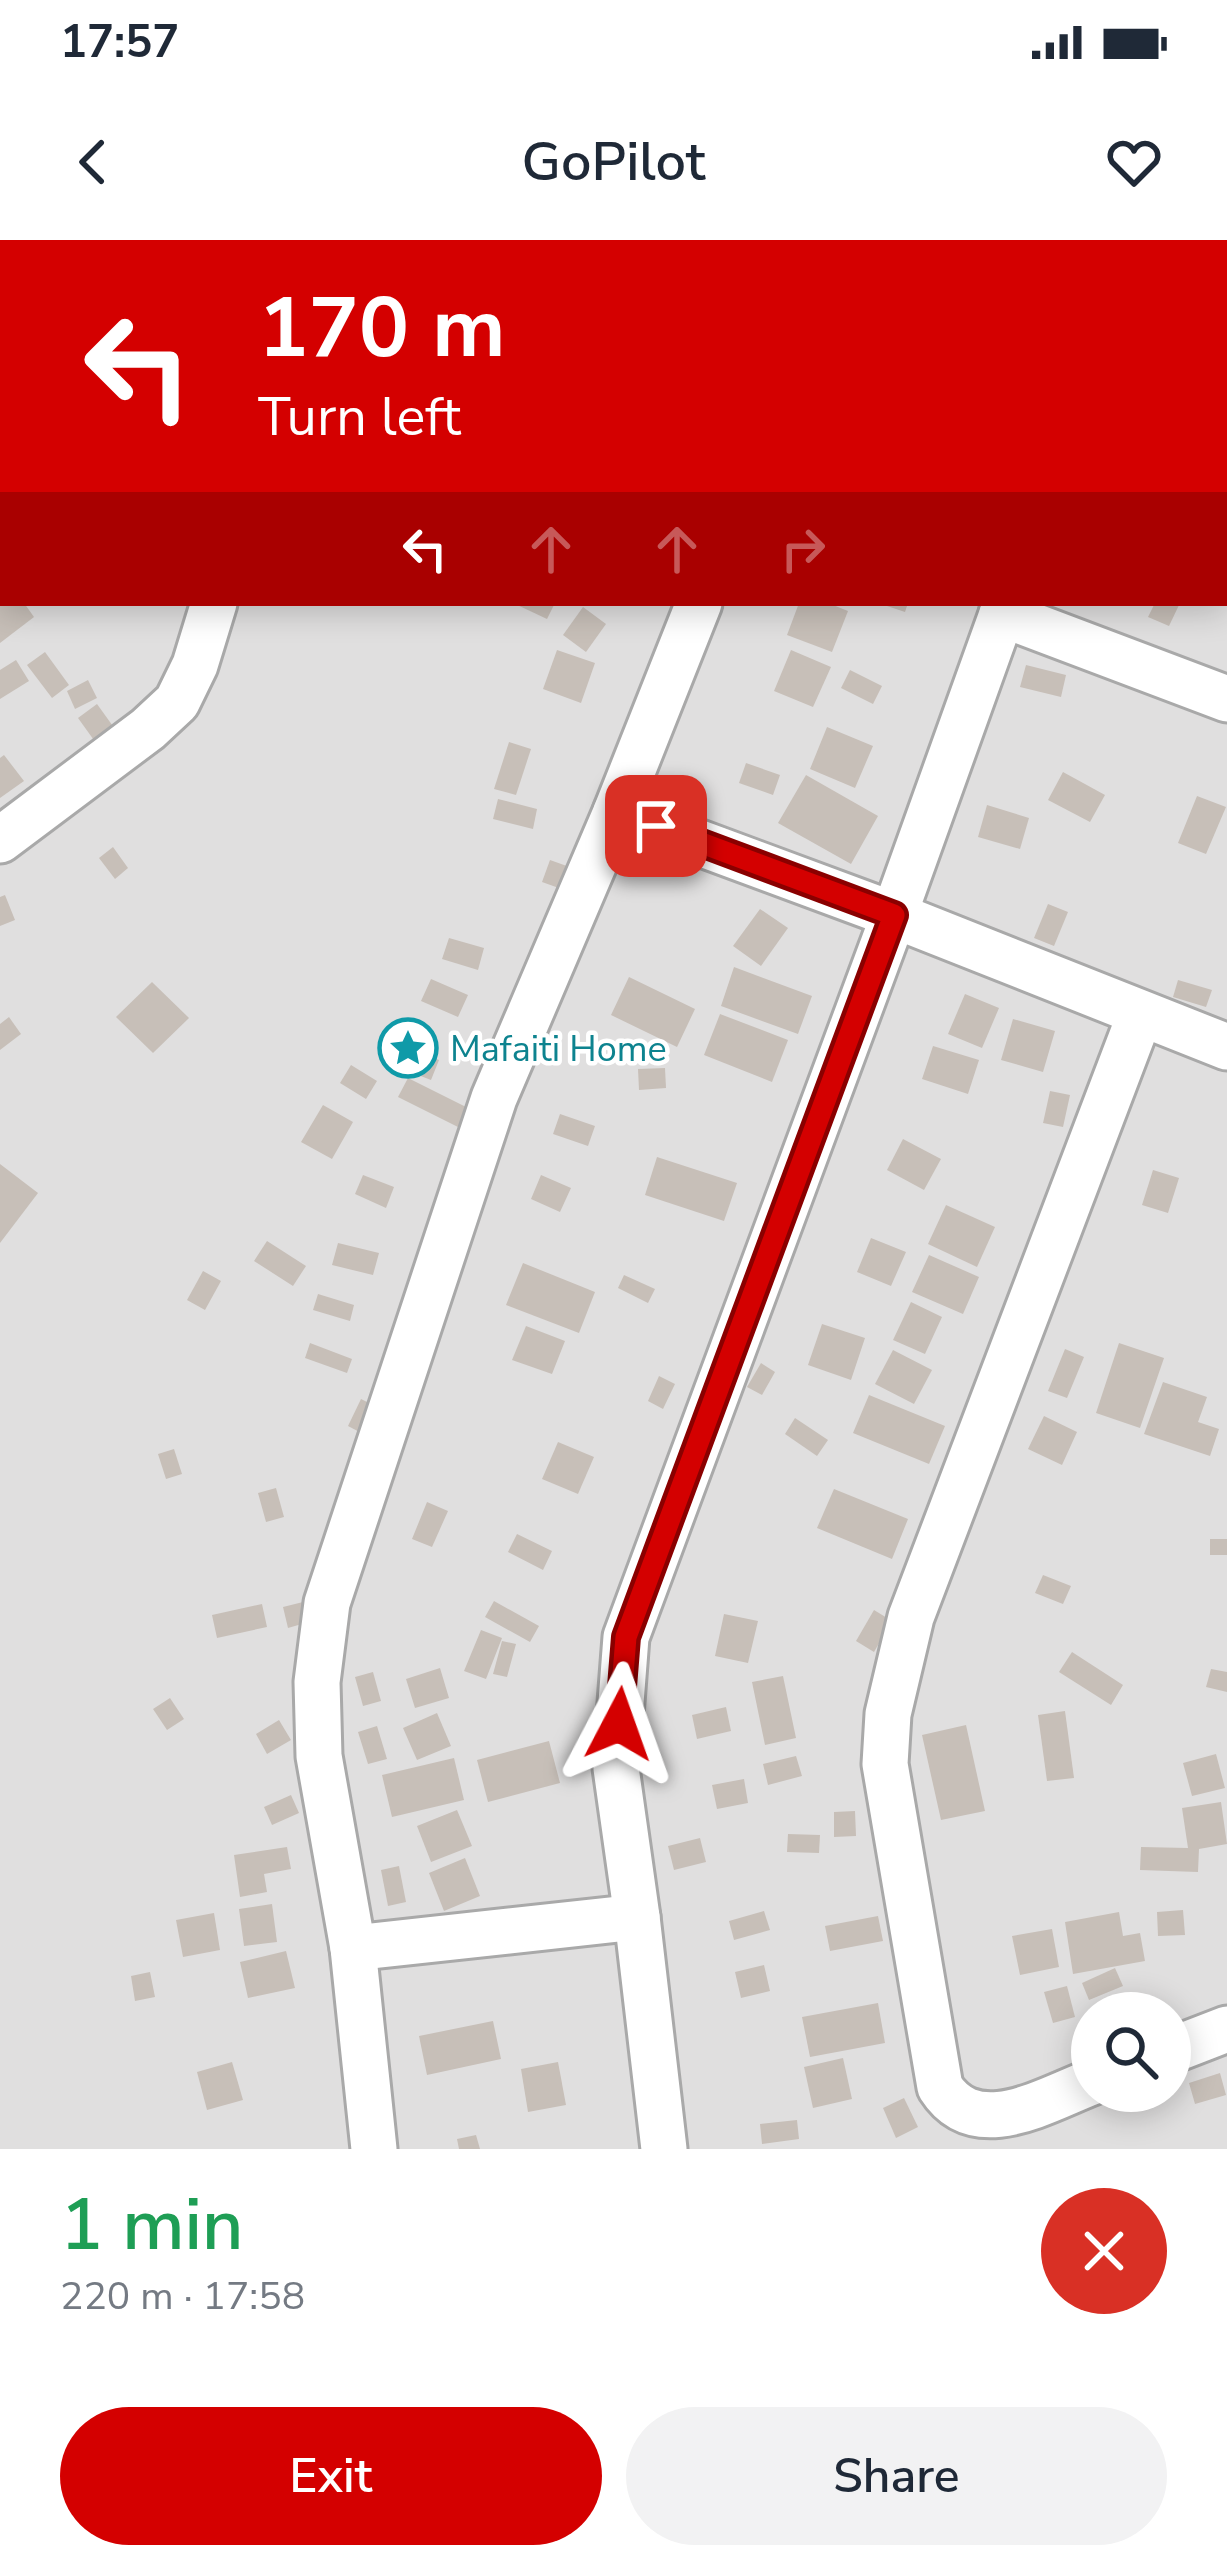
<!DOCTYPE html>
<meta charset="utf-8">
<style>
:root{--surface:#fff;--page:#f2f2f3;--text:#1f2937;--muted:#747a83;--accent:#d40000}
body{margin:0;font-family:"Nunito Sans",sans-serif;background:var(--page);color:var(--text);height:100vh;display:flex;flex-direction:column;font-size:45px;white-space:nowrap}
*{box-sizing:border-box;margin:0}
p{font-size:39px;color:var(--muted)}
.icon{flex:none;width:66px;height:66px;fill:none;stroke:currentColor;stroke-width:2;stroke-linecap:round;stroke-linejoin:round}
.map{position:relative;height:1909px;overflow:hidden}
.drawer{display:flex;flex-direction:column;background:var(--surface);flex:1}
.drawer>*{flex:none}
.guide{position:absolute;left:0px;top:0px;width:1227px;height:366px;box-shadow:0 6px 30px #0003;background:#d40000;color:#fff;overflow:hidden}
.buttons{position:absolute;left:1071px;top:1752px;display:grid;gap:24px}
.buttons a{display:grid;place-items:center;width:120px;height:120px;border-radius:50%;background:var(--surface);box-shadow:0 6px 30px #0003;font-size:60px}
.pin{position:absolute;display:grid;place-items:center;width:102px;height:102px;color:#fff;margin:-51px;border-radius:24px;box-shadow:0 6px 18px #0006}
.me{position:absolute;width:132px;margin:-66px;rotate:4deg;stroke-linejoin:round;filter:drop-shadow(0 0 9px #0008)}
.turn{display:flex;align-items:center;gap:42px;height:252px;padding:0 60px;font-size:54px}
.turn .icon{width:156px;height:156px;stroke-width:2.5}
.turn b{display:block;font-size:84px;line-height:102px}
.lanes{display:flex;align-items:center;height:114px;padding:0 60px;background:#0003;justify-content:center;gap:60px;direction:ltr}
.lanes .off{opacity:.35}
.round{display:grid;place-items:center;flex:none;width:126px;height:126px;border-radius:63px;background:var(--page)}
.headline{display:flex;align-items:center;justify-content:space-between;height:204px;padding:0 60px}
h1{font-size:72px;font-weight:600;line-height:90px;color:#1e9e55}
.button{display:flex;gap:24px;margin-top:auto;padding:24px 60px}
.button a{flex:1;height:138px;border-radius:72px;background:var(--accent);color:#fff;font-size:48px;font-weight:600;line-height:138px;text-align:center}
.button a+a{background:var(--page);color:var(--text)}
.status{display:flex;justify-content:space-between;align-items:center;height:84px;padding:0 60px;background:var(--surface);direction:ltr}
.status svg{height:33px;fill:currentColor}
header{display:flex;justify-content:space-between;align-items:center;height:156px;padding:0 60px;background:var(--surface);font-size:54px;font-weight:600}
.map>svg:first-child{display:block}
.residential{fill:#e0dfdf;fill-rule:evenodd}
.building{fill:#c7bfb8}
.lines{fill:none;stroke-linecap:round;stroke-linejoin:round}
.minor-casing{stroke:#a9a9a9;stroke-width:51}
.minor{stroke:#fff;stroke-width:45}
.route-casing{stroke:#8a0000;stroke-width:30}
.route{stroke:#d40000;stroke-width:21}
.labels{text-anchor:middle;stroke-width:9;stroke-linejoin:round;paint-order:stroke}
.culture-label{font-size:36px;fill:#0d838f;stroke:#fff;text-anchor:start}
</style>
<div class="status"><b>17:57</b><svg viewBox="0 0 49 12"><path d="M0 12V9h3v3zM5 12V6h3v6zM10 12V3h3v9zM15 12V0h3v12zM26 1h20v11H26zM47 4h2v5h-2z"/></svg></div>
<header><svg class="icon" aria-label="back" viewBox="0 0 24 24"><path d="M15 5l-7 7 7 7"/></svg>GoPilot<svg class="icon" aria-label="heart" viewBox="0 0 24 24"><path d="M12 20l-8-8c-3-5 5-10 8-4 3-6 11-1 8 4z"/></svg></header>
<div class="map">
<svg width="1227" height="1909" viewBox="0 0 1227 1909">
<rect width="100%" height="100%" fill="#f2efe9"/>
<path class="residential" d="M 0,0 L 1227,0 L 1227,1909 L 0,1909 ZM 3,3 L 1224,3 L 1224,363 L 3,363 ZM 1092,1773 L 1170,1773 L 1170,1851 L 1092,1851 Z"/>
<g class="building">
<polygon points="0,363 24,363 34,377 0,403"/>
<polygon points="513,363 555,363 547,379"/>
<polygon points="799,363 828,363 848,371 832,412 787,395"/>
<polygon points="878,363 908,363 905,372"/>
<polygon points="1155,363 1180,363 1169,386 1148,377"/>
<polygon points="583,367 606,384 586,412 563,395"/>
<polygon points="557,410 595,423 581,463 543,449"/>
<polygon points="791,410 831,427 813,467 774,451"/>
<polygon points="45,412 69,445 52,458 27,425"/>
<polygon points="16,420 29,441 0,459 0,430"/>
<polygon points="1026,425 1066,435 1061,457 1020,447"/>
<polygon points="850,430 882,446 873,464 841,448"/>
<polygon points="88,440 97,458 75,469 67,451"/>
<polygon points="97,464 115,489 96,503 78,478"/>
<polygon points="827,487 873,506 855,548 810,529"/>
<polygon points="509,502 531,509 516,555 494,549"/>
<polygon points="4,515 24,541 0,558 0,518"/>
<polygon points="746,523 780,535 773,555 739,543"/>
<polygon points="1063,532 1105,555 1090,582 1048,560"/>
<polygon points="806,535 878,576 851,624 778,583"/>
<polygon points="1197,556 1226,567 1206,614 1178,603"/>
<polygon points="498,559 537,569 533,589 493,579"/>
<polygon points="987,565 1029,578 1020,609 978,597"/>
<polygon points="113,607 128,628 115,639 99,618"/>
<polygon points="550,620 578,630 570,652 542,642"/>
<polygon points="5,655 15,680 0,686 0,657"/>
<polygon points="1048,664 1068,672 1054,706 1034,698"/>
<polygon points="760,669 788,688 761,726 733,706"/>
<polygon points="449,698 484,708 478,730 442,719"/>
<polygon points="734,727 812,756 798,794 721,766"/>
<polygon points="629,737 695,769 677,807 611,775"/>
<polygon points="431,739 468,755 458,777 421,761"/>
<polygon points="1178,740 1212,750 1206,767 1173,757"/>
<polygon points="152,742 189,778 153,813 116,777"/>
<polygon points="965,754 999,768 982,808 948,794"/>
<polygon points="720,774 788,800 772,842 704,815"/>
<polygon points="9,777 21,794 0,810 0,784"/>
<polygon points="1013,779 1055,791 1043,832 1001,820"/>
<polygon points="933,806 979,820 968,854 922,839"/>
<polygon points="408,809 439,820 431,840 400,828"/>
<polygon points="351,825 377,841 366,859 340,843"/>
<polygon points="665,828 666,848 639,850 638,829"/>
<polygon points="408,838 468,868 458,887 398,857"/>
<polygon points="1050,851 1070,855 1063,887 1043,883"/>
<polygon points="323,865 353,882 332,919 301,902"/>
<polygon points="560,874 595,886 588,906 553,894"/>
<polygon points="903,899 941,919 924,950 887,930"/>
<polygon points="657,917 737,943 724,981 645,955"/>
<polygon points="0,924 38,953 0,1003"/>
<polygon points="1153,930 1179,938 1168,973 1142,965"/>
<polygon points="363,935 394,947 386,968 355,954"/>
<polygon points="541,935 571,948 560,972 531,959"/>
<polygon points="946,965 995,987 977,1027 928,1004"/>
<polygon points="871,998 906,1012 891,1046 857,1032"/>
<polygon points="267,1001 306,1026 293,1046 254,1021"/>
<polygon points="338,1003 379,1013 373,1035 332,1025"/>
<polygon points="929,1015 979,1037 963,1074 912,1052"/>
<polygon points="523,1023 595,1052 579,1093 506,1065"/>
<polygon points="203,1031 221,1041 205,1070 187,1060"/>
<polygon points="624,1035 655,1049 648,1063 618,1048"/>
<polygon points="318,1054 354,1065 350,1081 313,1070"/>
<polygon points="911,1062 942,1077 925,1114 893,1100"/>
<polygon points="822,1084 865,1098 851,1140 808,1125"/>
<polygon points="526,1086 565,1101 552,1134 512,1120"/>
<polygon points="310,1103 352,1119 347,1133 305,1118"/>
<polygon points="1119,1103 1164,1118 1140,1188 1096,1173"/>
<polygon points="1065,1109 1084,1117 1067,1158 1048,1151"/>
<polygon points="893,1110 932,1130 914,1164 875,1144"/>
<polygon points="761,1123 775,1132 762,1155 747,1147"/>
<polygon points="659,1136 675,1144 663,1169 648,1161"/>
<polygon points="1163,1142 1207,1157 1198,1182 1219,1189 1210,1216 1144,1194"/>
<polygon points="869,1155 945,1186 929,1224 853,1193"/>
<polygon points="361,1159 381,1169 367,1196 348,1186"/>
<polygon points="1044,1176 1077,1192 1062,1225 1028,1209"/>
<polygon points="795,1178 828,1200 817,1216 785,1194"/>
<polygon points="558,1202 594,1217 578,1254 542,1239"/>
<polygon points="174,1209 182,1234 166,1239 158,1214"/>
<polygon points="276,1248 284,1277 266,1282 258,1253"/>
<polygon points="834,1249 908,1279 892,1319 817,1288"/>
<polygon points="427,1262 448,1271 432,1307 412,1299"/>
<polygon points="517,1294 552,1311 543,1330 508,1312"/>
<rect x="1210" y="1299" width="17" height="16"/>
<polygon points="1043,1335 1071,1346 1063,1364 1035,1353"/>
<polygon points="307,1361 312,1381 288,1388 283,1367"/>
<polygon points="494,1361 539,1386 530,1402 485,1377"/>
<polygon points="262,1364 267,1387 217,1398 212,1375"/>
<polygon points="874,1370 892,1381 874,1412 856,1401"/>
<polygon points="724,1374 758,1381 748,1423 715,1416"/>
<polygon points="481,1390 502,1398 486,1439 464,1431"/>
<polygon points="502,1401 516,1404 507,1437 493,1434"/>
<polygon points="1072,1412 1123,1445 1111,1465 1059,1432"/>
<polygon points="440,1428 449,1458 415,1468 406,1439"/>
<polygon points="1211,1429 1227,1432 1227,1452 1206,1447"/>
<polygon points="373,1432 381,1461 363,1466 355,1437"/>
<polygon points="783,1436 796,1498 765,1505 752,1442"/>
<polygon points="170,1458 184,1479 167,1490 153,1469"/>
<polygon points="726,1467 731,1491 697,1499 692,1475"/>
<polygon points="1065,1471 1074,1538 1047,1541 1038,1475"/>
<polygon points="437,1473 451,1506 417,1520 403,1488"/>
<polygon points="279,1480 291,1500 267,1514 256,1494"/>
<polygon points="966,1485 985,1571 941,1580 922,1495"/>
<polygon points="377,1486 387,1519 368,1524 358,1492"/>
<polygon points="549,1501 560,1543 488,1562 477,1520"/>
<polygon points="1216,1514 1225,1548 1192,1556 1183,1523"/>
<polygon points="796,1516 802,1536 768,1545 763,1524"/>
<polygon points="454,1518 464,1560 392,1577 382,1535"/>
<polygon points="744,1539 748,1563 717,1569 712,1545"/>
<polygon points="291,1555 299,1573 272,1585 264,1567"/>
<polygon points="1221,1562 1227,1604 1199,1609 1198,1632 1140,1630 1141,1607 1188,1608 1182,1568"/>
<polygon points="457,1570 472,1606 431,1622 417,1586"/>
<polygon points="855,1571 856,1596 834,1597 834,1572"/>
<polygon points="788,1594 820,1595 819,1613 787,1612"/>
<polygon points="700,1598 706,1622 674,1630 668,1606"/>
<polygon points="287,1607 291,1629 264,1634 267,1652 240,1657 234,1615"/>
<polygon points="465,1618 480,1656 444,1671 429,1633"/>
<polygon points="399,1626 406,1662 388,1666 381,1630"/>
<polygon points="272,1664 277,1702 244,1706 239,1669"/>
<polygon points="1183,1670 1185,1695 1158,1696 1157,1672"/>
<polygon points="764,1671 770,1690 734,1700 729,1681"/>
<polygon points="1119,1672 1123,1696 1140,1693 1145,1721 1073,1734 1065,1682"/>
<polygon points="214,1673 220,1710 183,1717 176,1680"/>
<polygon points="878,1676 883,1701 830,1711 825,1686"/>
<polygon points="1052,1689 1059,1727 1020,1735 1012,1696"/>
<polygon points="286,1711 295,1748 248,1758 240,1722"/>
<polygon points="764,1725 770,1751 741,1758 735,1732"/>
<polygon points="1115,1728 1123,1746 1089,1760 1082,1743"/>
<polygon points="150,1732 155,1757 135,1761 131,1736"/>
<polygon points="1067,1746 1075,1777 1053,1783 1044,1752"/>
<polygon points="878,1763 885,1803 810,1817 802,1777"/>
<polygon points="493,1781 501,1819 427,1835 419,1796"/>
<polygon points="843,1818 852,1859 813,1868 804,1827"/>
<polygon points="232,1822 243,1860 207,1870 197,1832"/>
<polygon points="558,1822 566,1865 528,1872 521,1829"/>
<polygon points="1220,1833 1226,1855 1195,1864 1189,1843"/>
<polygon points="904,1858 918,1887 896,1898 883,1868"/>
<polygon points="797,1880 799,1899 762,1904 760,1884"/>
<polygon points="476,1895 480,1909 459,1909 457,1899"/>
</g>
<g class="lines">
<g class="minor-casing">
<g id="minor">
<polyline points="316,3 317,0"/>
<polyline points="1150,3 1151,0"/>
<polyline points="1224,117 1227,118"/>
<polyline points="1002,374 1227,459"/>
<polyline points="616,572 894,675 1227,807"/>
<polyline points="0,600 148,489 177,462 195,425 214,363"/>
<polyline points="353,1708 637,1677"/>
<polyline points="1170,1811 1227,1789"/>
<path d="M 1092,1842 C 1045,1860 976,1903 940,1847 L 885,1524 L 888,1474 L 911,1377 L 1140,775"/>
<polyline points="374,1909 353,1708 319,1516 317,1442 327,1363 494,858 616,572 699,363"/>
<polyline points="664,1909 637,1677 616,1528 626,1397 894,675 1006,363"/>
</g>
</g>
<use href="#minor" class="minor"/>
</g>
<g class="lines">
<g class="route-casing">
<polyline id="route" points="619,1484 626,1397 894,675 656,586"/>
</g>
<use href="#route" class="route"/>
</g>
<defs>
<g id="sight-ring" transform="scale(3)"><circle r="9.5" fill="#fff" stroke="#0f9aa8" stroke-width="1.5"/><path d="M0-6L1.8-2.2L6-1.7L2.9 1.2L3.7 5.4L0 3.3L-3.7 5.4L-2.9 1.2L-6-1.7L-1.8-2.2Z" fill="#0f9aa8"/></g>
</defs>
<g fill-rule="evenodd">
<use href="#sight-ring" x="408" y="808"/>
</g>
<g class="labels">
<g class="culture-label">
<text x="450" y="821">Mafaiti Home</text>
</g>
</g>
</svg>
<div class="buttons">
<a><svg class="icon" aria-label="search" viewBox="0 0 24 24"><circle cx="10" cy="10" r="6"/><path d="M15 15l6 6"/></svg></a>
</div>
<div class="pin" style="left:656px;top:586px;background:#d93025"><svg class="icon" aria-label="arrive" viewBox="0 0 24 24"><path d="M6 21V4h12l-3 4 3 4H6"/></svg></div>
<svg class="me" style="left:619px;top:1484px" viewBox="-20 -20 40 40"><path d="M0-17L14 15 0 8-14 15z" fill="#d40000" stroke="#fff" stroke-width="4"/></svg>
<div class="guide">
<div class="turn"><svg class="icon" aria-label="left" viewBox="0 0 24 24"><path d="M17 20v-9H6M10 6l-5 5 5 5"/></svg><div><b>170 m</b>Turn left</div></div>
<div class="lanes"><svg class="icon" aria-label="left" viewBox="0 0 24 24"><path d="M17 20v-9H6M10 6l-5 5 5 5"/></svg><svg class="icon off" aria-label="ahead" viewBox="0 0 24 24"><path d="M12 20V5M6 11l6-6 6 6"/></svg><svg class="icon off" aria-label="ahead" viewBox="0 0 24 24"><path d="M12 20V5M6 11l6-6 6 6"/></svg><svg class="icon off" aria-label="right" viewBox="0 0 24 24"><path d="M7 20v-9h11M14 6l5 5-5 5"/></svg></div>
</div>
</div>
<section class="drawer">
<div class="headline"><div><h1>1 min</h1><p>220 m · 17:58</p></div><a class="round" style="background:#d93025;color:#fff"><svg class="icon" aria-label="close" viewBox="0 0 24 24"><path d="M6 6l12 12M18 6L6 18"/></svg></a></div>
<div class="button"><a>Exit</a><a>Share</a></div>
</section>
